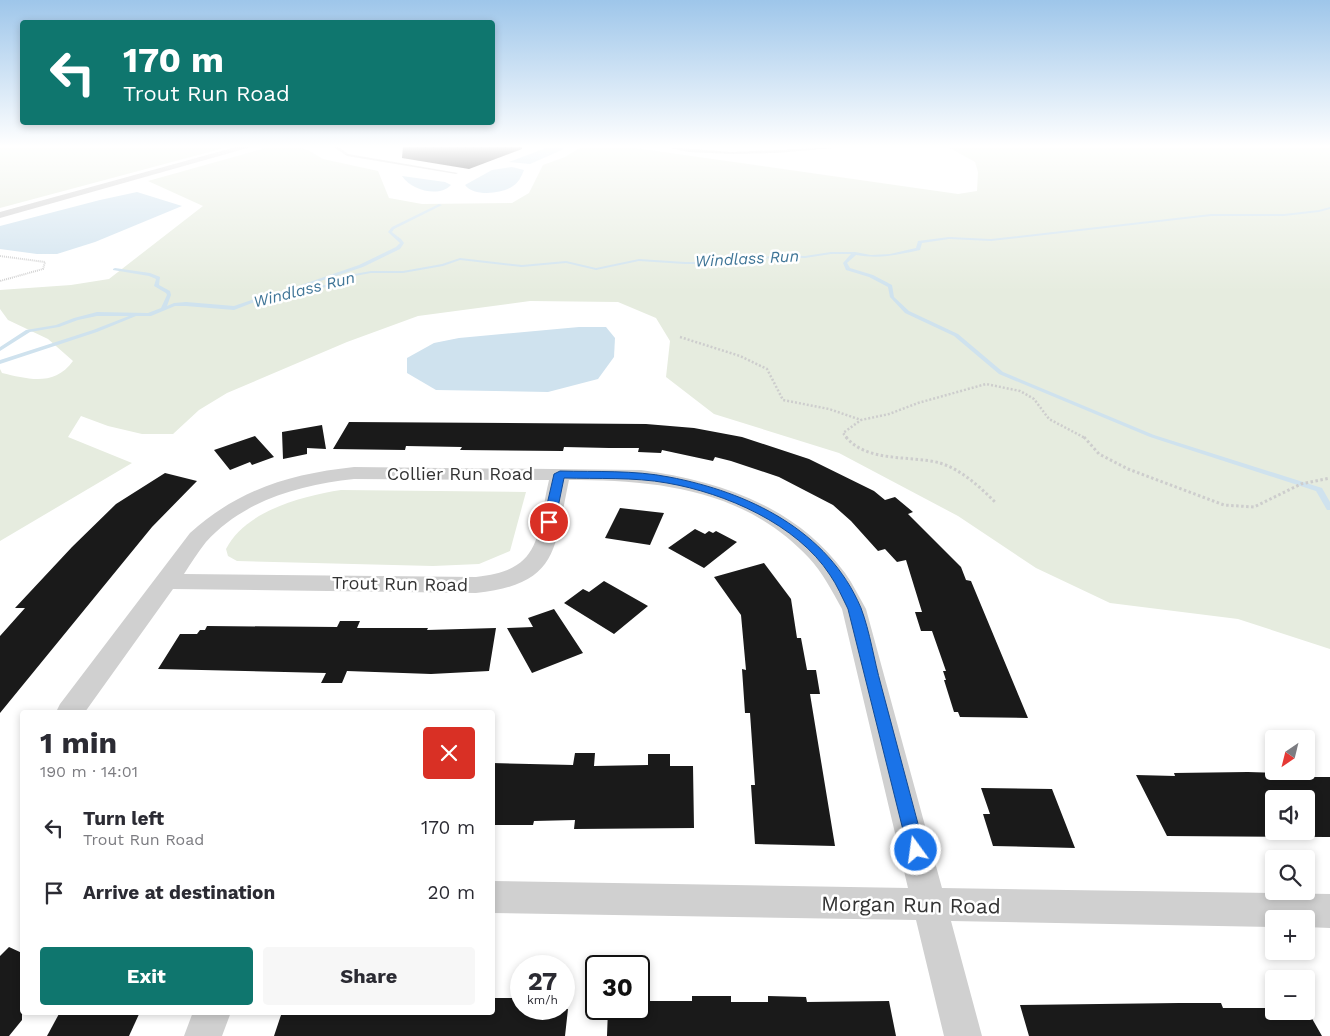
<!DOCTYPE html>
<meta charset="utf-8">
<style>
:root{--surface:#fff;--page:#f7f7f7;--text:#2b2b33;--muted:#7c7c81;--accent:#0f766e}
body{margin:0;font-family:"Work Sans",sans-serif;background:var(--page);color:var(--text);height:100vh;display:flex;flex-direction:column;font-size:19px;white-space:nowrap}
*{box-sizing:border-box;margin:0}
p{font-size:16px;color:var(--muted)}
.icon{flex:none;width:28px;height:28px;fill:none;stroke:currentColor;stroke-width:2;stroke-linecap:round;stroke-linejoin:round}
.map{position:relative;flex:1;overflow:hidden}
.panel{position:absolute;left:20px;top:710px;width:475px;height:305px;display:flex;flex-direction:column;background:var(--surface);border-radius:5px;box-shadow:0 2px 8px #0003}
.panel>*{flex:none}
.top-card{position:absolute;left:20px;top:20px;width:475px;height:105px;border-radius:5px;box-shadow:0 2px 8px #0003;background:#0f766e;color:#fff;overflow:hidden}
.needle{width:32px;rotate:215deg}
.fabs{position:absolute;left:1265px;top:730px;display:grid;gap:10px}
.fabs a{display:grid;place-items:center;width:50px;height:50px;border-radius:5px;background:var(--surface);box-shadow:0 2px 8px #0003;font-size:25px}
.speed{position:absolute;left:510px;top:955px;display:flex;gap:10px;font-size:25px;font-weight:700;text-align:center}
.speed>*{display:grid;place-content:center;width:65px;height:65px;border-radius:50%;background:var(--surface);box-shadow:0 2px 8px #0003;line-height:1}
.speed small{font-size:12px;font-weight:400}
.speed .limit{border:2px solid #111;border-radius:8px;background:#fff;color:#111}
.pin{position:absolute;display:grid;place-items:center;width:42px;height:42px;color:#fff;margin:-21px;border:2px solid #fff;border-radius:50%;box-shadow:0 1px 5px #0007}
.me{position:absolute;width:55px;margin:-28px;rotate:346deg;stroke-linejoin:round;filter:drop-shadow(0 0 4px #0008)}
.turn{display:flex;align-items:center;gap:18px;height:105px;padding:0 20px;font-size:22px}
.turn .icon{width:65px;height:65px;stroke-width:2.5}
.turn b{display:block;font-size:35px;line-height:42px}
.round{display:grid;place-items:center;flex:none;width:52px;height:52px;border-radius:5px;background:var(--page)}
.headline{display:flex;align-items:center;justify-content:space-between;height:85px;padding:0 20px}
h1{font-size:30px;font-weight:700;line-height:38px}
.button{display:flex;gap:10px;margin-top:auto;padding:10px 20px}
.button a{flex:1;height:58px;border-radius:5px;background:var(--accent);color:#fff;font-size:20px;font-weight:700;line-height:58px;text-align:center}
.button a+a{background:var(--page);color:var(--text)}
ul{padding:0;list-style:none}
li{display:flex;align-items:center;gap:15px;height:65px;padding:0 20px}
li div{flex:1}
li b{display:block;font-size:19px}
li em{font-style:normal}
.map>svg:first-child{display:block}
.green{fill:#e6ecdf}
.water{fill:#cfe2ee}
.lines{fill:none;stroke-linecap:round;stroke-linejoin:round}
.stream{fill:#cfe2ee;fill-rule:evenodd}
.building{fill:#1a1a1a;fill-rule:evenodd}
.path-far2{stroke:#cdcdcd;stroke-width:2;stroke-dasharray:1 1;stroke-linecap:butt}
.path-far1{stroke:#cdcdcd;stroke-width:2.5;stroke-dasharray:2 2;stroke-linecap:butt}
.path{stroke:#cdcdcd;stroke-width:3;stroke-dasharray:2.5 2.5;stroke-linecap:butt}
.lane{fill:#d0d0d0;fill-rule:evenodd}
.street{fill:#d0d0d0;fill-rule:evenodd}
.route{fill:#1a73e8;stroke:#114b97}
.labels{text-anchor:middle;stroke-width:5;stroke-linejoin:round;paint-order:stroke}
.far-water-label{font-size:16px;font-style:italic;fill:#3f7597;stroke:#fff}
.street-label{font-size:18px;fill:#333;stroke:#fff}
.near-street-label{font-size:21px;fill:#333;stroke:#fff}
</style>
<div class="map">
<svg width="1330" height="1036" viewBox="0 0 1330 1036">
<rect width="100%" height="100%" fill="#fff"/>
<g class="green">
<polygon points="0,147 228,147 0,208"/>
<path d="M 269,147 L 296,147 L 308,150 L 323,159 L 378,171 L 389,198 L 422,204 L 512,203 L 529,193 L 543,165 L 565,157 L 581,147 L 635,148 L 958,194 L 977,191 L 978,172 L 975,162 L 948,147 L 1330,147 L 1330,649 L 1238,619 L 1110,603 L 1036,568 L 958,516 L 839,453 L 714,414 L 666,377 L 670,341 L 656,318 L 618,302 L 530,301 L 418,316 L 347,342 L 227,393 L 199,410 L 173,434 L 142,434 L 108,426 L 81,416 L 68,437 L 132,463 L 0,541 L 0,369 L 2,373 C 28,379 54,387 73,361 L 48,339 L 8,320 L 0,309 L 0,290 L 71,285 L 109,279 L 203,206 L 148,181 Z"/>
<path d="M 341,490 L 526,492 L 510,551 L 479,564 L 433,566 L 237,561 L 228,556 L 226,549 C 245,511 302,496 341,490 Z"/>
</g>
<g class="water">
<polygon points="558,147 564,149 530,164 509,162 546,148"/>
<path d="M 512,167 L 524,170 C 521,177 519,182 513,186 C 502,194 474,197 465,185 L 492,170 Z"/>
<path d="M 402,176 L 445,182 L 451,185 C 439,198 411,190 402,176 Z"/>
<polygon points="137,192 182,206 95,242 57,254 37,254 0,249 0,226 100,200"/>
<polygon points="579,327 606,327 615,338 614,357 598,379 548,392 436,390 407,373 407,358 434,343 459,338"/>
</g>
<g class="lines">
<g class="stream">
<polygon points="439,204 442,205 394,229 392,232 393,233 401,239 404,243 400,249 363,267 302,287 298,286 359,265 396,247 400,243 388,232 392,227"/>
<path d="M 1330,207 L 1330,209 L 1319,212 L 1284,216 L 1211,216 L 991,241 L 949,239 L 922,243 L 920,250 C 896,255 880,259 856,255 L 847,263 L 850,268 L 873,275 L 892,285 L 894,297 L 909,311 L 958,334 L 1003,372 L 1154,435 L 1322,488 L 1330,502 L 1330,510 L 1327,510 L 1316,491 L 1150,437 L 999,374 L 954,336 L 905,313 L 890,297 L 888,287 L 869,277 L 846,270 L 843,263 L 851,254 L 831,254 L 805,258 L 778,257 L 730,264 L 685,264 L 639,261 L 596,270 L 566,263 L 522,267 L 460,260 L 443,266 L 403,273 L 371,273 L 349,277 L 343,279 L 335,286 L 276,294 L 234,310 L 186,306 L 175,306 L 151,316 L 136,316 L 97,332 L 0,364 L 0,360 L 93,330 L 129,316 L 97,316 L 78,320 L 59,327 L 30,332 L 0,351 L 0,347 L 26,330 L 56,325 L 74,318 L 97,312 L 148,313 L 161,308 L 167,295 L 166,293 L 154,286 L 156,279 L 149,276 L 113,270 L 113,269 L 115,268 L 150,273 L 160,277 L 159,285 L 170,291 L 171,295 L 167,306 L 174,303 L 186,302 L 234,306 L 275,292 L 332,284 L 339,277 L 349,275 L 371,271 L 403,271 L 442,264 L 460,258 L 522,265 L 566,261 L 596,268 L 639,259 L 685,262 L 730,262 L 778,255 L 805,256 L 831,252 L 855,252 L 871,255 L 890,254 L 916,248 L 918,241 L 949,237 L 991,239 L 1211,214 L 1284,214 L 1319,210 Z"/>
</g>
</g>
<g class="building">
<polygon points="403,147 522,147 522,149 469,169 402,158"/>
<polygon points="349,422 646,424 694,428 742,437 809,459 874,491 885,500 895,497 913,512 908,514 961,567 966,580 971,581 1028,718 960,717 958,712 954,712 944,680 946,680 943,671 946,671 932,631 921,631 915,612 922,612 906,560 897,562 885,549 878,551 851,521 833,505 779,477 731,461 715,457 713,461 662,450 661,453 638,452 639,448 609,448 564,447 563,451 460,450 462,447 406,446 405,450 333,449"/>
<polygon points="322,425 326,449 307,448 307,454 283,459 282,432"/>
<polygon points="255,436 274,457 252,465 250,462 230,470 214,450"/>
<polygon points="165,473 197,481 152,527 0,713 0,636 25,608 15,608 72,547 116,504"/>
<polygon points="620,508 664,513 650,545 605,538"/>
<polygon points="695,529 705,534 709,531 713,533 716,531 737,542 704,568 668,548"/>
<polygon points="764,563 791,599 797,638 801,638 807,670 816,670 820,694 810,694 835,846 755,844 751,785 755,785 750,713 745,713 742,669 746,670 741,615 714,577"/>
<polygon points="604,581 648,606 614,634 564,603 583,589 589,592"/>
<polygon points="554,609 583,653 532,673 507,628 533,627 528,618"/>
<polygon points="340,621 360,621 357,628 428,628 427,630 496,628 489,671 431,674 347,671 342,683 321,683 326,673 158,669 180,634 197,634 200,630 205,630 207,626 337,627"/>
<polygon points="575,753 595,753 594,766 648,765 648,754 670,754 670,766 693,766 694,828 574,829 575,820 534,821 533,825 492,825 492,763 573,765"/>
<path d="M 1248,772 L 1286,773 L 1288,777 L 1330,777 L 1330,837 L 1167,836 L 1136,775 L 1175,776 L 1174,773 ZM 1274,799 L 1306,799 L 1306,831 L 1274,831 Z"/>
<polygon points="981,788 1052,789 1075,848 993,846 983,814 990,814"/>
<polygon points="9,947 22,953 22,1020 9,1036 0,1036 0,956"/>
<polygon points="692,996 731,996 731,1002 768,1002 768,996 806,997 807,1002 889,1001 896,1036 607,1036 608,1009 639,1009 639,1001 692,1001"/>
<polygon points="492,998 521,998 521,1009 568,1009 565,1036 274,1036 282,1012 492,1012"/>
<polygon points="1179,1003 1221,1003 1223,1008 1274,1008 1274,1011 1306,1011 1306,1008 1322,1036 1029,1036 1020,1005"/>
<polygon points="60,1012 140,1012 129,1036 47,1036"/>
</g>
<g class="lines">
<polyline class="path-far2" points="0,256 45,262 43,269 0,281"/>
<g class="path-far1">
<polyline points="680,337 740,356 767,369 783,400 829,409 861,420"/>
<polyline points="847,438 843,433 861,420 889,414 918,403 986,384 1020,391 1034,399 1049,419 1085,438"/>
</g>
<g class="path">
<path d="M 846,437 C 867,463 911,455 940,463 C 962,470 980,487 996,503"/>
<polyline points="1084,437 1099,454 1128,469 1224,505 1254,507 1301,484 1330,478"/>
</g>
<g class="lane">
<polygon points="334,147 339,147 348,154 458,173 456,174 347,156"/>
<polygon points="665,147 732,152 844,147 776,153 732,154 689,152"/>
</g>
<g class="street">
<polygon points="236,147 251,147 0,218 0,212"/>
<path d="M 354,467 L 641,470 C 720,481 796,506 845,573 C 853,584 859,597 866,609 L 942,888 L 1330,894 L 1330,928 L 1306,927 L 1306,919 L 1274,919 L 1274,927 L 951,921 L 982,1036 L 944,1036 L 916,920 L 492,913 L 492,881 L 908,888 L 842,609 C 832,591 823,573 809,558 C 745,489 657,480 569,480 C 554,550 559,584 476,593 L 173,589 L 85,712 L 56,712 L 60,704 L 190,533 C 239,489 290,474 354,467 ZM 354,479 L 531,480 L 549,480 C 536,535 544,570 476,577 L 184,574 C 191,563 198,552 206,542 C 244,500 300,485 354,479 Z"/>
<polygon points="193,1012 231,1012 222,1036 184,1036"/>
</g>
</g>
<linearGradient id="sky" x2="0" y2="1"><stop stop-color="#9ec6ea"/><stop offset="0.5" stop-color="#fff"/><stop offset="1" stop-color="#fff" stop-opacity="0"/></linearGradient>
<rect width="1330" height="292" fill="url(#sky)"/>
<path class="route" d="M 560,471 C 596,472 634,470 669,477 C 748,492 828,530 861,608 C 870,632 874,660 881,685 C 896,740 910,795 925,850 L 922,855 L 916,858 L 910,855 L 908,850 L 848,609 C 842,597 837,585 830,575 C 797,524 725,493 667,483 C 634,477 598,479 564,478 L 555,522 L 549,525 L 545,524 L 543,522 L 554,474 Z"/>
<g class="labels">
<g class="far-water-label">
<text transform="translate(747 258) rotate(-3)" y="6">Windlass Run</text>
<text transform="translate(304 289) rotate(-14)" y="6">Windlass Run</text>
</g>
<g class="street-label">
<text x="460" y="480">Collier Run Road</text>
<text transform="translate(400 584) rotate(1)" y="6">Trout Run Road</text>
</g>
<g class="near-street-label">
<text transform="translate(911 905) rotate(1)" y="7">Morgan Run Road</text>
</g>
</g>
</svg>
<div class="fabs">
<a><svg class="needle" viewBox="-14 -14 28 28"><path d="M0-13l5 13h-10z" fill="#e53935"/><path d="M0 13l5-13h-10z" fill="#7c7c81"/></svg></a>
<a><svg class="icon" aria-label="sound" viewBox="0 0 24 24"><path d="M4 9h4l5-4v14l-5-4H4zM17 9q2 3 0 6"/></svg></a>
<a><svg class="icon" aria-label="search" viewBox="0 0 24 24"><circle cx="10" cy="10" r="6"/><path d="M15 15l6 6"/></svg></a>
<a>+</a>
<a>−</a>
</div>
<div class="speed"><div>27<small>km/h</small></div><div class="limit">30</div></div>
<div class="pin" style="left:549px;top:522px;background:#d93025"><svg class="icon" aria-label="arrive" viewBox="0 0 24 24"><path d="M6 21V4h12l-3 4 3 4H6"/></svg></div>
<svg class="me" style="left:916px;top:850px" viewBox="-20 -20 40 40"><circle r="17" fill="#1a73e8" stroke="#fff" stroke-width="3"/><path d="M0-11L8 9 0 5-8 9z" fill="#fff"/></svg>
<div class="top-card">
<div class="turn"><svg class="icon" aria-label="left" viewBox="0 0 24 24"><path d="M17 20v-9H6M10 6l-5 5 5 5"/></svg><div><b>170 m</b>Trout Run Road</div></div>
</div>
<section class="panel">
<div class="headline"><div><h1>1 min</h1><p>190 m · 14:01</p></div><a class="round" style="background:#d93025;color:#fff"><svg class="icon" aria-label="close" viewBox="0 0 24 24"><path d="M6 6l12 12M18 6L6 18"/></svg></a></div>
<ul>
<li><svg class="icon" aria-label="left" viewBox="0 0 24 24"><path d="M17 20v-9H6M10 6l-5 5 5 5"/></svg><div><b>Turn left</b><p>Trout Run Road</p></div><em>170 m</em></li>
<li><svg class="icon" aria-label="arrive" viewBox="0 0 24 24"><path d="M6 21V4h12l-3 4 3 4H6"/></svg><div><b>Arrive at destination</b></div><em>20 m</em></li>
</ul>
<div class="button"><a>Exit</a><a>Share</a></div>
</section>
</div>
